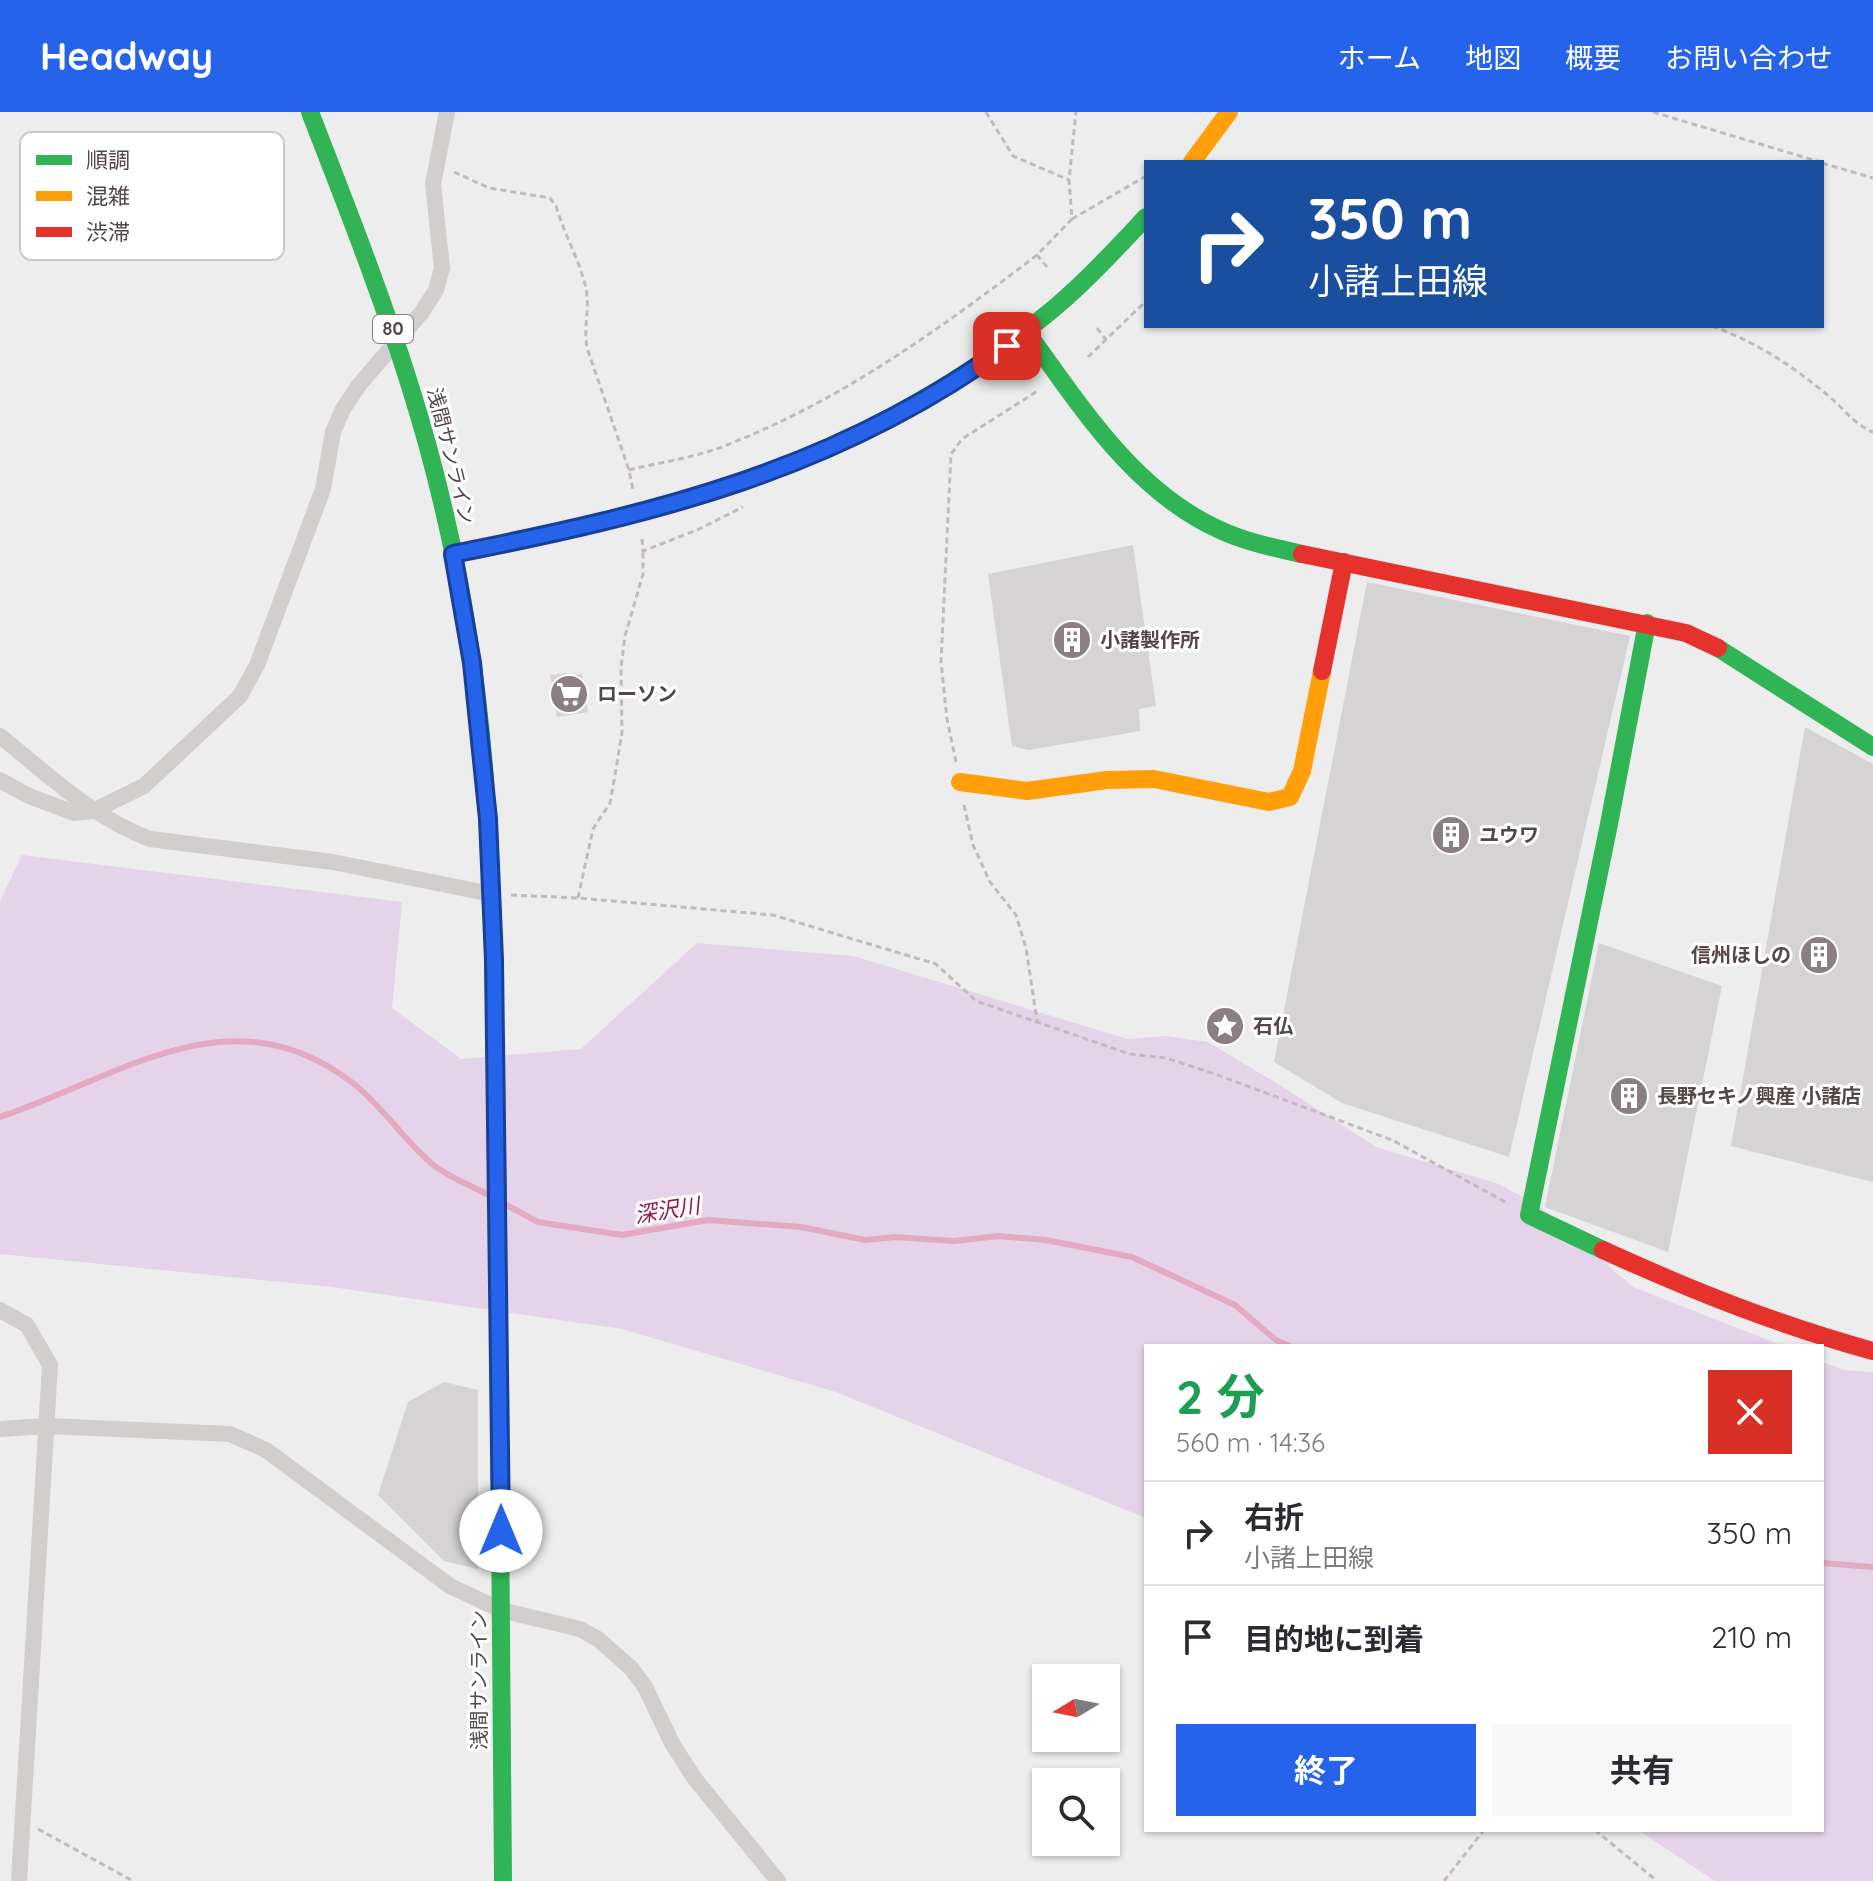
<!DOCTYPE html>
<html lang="ja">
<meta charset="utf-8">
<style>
:root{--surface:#fff;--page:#f7f7f7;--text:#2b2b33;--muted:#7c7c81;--line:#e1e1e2;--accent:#2563eb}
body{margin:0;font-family:Quicksand,"Noto Sans JP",sans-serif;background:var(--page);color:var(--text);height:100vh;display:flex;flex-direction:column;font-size:30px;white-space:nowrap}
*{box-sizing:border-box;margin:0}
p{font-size:26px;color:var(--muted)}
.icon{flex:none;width:44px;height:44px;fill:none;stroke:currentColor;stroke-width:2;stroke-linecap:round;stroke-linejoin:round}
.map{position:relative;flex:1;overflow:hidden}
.sheet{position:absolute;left:1144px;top:1232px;width:680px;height:488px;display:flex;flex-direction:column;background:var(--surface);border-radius:0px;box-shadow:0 2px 6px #0004}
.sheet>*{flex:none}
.hud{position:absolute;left:1144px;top:48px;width:680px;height:168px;border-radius:0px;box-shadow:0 2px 6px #0004;background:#1a4fa0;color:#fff;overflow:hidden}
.needle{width:52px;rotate:260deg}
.tools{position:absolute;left:1032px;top:1552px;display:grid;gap:16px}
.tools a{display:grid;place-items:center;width:88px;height:88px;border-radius:0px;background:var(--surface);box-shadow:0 2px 6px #0004;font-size:40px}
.pin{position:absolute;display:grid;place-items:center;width:68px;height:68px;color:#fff;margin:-34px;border-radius:16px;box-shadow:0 4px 12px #0006}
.me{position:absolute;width:88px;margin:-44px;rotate:0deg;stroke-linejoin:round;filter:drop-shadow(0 0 6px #0008)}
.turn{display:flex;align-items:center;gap:28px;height:168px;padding:0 32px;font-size:36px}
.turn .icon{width:104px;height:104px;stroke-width:2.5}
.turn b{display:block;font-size:56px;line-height:68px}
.round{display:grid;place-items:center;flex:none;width:84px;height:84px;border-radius:0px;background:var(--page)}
.overview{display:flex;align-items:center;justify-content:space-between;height:136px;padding:0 32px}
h1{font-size:48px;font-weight:700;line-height:60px;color:#1e9e55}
.primary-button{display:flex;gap:16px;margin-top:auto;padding:16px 32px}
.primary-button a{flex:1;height:92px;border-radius:0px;background:var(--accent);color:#fff;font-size:32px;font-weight:700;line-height:92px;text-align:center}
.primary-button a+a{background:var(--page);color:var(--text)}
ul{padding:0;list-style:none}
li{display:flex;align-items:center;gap:24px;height:104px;padding:0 32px;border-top:2px solid var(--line)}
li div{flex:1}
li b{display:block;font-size:30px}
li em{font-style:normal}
header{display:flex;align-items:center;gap:48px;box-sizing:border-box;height:112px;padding:0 40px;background:var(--accent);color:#fff}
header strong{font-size:38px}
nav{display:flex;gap:44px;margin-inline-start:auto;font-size:28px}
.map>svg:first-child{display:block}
.green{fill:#e5d3ea}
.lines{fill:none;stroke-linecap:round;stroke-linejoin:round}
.stream{stroke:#e4aac1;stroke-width:6}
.building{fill:#d5d3d3}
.path{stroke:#c4b9c2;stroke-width:3;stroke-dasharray:6 4;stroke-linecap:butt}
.street{stroke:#d1cecd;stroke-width:16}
.fast{stroke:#30b455;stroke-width:18}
.slow{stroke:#ff9f0a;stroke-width:18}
.jam{stroke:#e5322d;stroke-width:18}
.route-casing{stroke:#184099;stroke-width:20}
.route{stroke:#2563eb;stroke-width:14}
.labels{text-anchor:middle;stroke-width:6;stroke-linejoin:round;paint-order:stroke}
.shield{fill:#fff;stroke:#897e7f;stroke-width:2}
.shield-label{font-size:18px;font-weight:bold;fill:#564648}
.street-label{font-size:20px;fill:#564648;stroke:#fff}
.poi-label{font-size:20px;font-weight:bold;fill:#564648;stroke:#fff;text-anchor:start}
.water-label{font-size:22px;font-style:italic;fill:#941b4b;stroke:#fff}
.key{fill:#fff;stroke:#ccc8c8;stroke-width:2}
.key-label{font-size:22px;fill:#564648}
</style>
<header>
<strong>Headway</strong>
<nav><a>ホーム</a><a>地図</a><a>概要</a><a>お問い合わせ</a></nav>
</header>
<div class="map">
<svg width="1873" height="1769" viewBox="0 0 1873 1769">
<rect width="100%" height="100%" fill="#ecedec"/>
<g class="green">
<polygon points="22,743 402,790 392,896 461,947 581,937 697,831 853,844 1128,927 1166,924 1208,930 1286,977 1376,1035 1499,1072 1539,1094 1633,1175 1783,1234 1146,1234 1146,1406 836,1280 622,1217 332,1175 0,1142 0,789"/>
<polygon points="1822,1250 1844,1258 1873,1260 1873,1769 1715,1769 1638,1718 1822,1718"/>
</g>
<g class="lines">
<g class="stream">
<path d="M 0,1005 C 122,964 232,877 354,972 C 383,995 403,1027 431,1051 C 447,1065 471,1073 490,1084"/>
<polyline points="503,1091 538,1110 622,1123 708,1108 801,1115 865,1128 895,1125 954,1129 998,1124 1046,1128 1132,1145 1235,1193 1276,1228 1289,1234"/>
<polyline points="1822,1451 1873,1455"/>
</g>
</g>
<g class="building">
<polygon points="1133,433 1156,594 1139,597 1140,619 1029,638 1012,634 988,462"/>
<polygon points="1367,470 1630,524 1509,1045 1342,991 1274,950"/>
<polygon points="567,561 568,564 582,562 588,600 557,605 550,563"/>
<polygon points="1805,615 1873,652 1873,1070 1731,1034"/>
<polygon points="1599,831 1722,874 1668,1140 1545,1095"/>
<polygon points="444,1270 478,1278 478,1457 444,1449 378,1383 408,1290"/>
</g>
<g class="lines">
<g class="path">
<polyline points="986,0 1013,44 1069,68"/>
<polyline points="1653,0 1820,50"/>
<polyline points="1822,51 1873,66"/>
<path d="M 454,60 L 489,76 L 550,86 L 556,94 C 564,121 578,146 585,172 C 591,194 583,214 587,236 L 629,358 L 633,378"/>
<polyline points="1072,107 1146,64"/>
<polyline points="1047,155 1037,143 1072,107 1069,68 1076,0"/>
<path d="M 1712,214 C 1755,230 1790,252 1825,281 C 1842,294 1853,312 1873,320"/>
<polyline points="1097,216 1106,228"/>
<polyline points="1088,245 1146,189"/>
<path d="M 629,358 C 660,350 695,346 724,334 C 839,290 940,217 1037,143"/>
<polyline points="642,427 643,439 697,418 743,395"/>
<polyline points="956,650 947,607 941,550 951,342 962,327 1039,278"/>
<polyline points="964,693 973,733 990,770 1016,803 1026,836 1037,909"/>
<polyline points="511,783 578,786 773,803 936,852 976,889 1130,942 1166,946 1215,962 1392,1028 1509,1092"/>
<polyline points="578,786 593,717 610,691 616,657 622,620 621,556 625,524 643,462 643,439"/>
<polyline points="38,1717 133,1769"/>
<polyline points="1595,1718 1657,1769"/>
<polyline points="1444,1769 1484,1718"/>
</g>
<g class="street">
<path d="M 0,624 C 47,662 93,706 150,727 L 333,750 L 491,782"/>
<polyline points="0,668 29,684 74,701 93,699 144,674 240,584 257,553 323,377 333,320 343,297 359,273 422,200 436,178 442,156 433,72 447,0"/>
<polyline points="0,1198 27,1213 50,1253 19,1769"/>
<polyline points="0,1317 47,1314 230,1322 266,1338 450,1474 501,1498 580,1517 598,1527 632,1557 645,1575 673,1633 695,1667 778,1769"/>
</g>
<g class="fast">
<path d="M 310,0 C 345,91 381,181 410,274 C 450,401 475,535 485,668"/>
<path d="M 1026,219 C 1080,293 1133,379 1220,418 C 1246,430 1275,436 1302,442"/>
<path d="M 453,442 C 675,399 861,350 1042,206 C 1080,176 1113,140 1146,105"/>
<polyline points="1718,536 1873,635"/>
<polyline points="497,1032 503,1769"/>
<polyline points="1603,1138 1529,1103 1609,712 1647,511"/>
</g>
<g class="slow">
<polyline points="1192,50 1229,0"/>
<polyline points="485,668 492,794 497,1032"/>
<polyline points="960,670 1027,679 1107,668 1154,667 1269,690 1290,685 1302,659 1322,559"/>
</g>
<g class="jam">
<polyline points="1302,442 1686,521 1718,536"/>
<polyline points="1322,559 1344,450"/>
<path d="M 1603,1138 C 1693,1179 1778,1213 1873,1239"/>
</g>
</g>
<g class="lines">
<g class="route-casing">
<path id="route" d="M 501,1419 L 494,848 L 488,707 L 472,551 L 453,442 C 655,402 837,358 1007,234"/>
</g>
<use href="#route" class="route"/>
</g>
<defs>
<g id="building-disc" transform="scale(2)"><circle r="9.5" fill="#8a8081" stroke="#fff"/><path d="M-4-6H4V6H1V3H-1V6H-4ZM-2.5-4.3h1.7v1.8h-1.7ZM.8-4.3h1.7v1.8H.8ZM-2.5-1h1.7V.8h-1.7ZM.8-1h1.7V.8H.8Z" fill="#fff"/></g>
<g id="supermarket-disc" transform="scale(2)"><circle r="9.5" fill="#8a8081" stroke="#fff"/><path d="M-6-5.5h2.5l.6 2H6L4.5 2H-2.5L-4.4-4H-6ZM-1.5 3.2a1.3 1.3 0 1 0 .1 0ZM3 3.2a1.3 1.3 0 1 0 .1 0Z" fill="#fff"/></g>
<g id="sight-disc" transform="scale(2)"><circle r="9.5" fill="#8a8081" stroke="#fff"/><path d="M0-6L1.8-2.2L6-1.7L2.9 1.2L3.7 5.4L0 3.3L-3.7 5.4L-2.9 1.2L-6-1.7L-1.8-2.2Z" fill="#fff"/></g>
</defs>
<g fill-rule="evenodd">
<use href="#building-disc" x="1072" y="528"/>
<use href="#supermarket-disc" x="569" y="582"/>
<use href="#building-disc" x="1451" y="723"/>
<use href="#building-disc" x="1819" y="843"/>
<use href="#sight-disc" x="1225" y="914"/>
<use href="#building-disc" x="1629" y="984"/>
</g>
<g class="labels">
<rect class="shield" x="373" y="203" width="40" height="28" rx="6"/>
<g class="shield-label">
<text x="393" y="223">80</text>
</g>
<g class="street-label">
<text transform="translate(451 344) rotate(76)" y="7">浅間サンライン</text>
<text transform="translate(479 1568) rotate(-90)" y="7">浅間サンライン</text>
</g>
<g class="poi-label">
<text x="1100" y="535">小諸製作所</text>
<text x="597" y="589">ローソン</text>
<text x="1479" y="730">ユウワ</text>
<text x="1791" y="850" text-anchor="end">信州ほしの</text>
<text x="1253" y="921">石仏</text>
<text x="1657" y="991">長野セキノ興産 小諸店</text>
</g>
<g class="water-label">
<text transform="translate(667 1098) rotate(-9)" y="8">深沢川</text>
</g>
</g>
<rect x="20" y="20" width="264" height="128" rx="12" class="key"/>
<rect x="36" y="43" width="36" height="10" fill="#30b455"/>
<rect x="36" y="79" width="36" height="10" fill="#ff9f0a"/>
<rect x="36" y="115" width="36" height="10" fill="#e5322d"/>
<g class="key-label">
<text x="86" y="56">順調</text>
<text x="86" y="92">混雑</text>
<text x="86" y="128">渋滞</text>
</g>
</svg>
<div class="tools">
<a><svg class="needle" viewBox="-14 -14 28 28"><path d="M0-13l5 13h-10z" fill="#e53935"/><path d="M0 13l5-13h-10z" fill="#7c7c81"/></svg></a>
<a><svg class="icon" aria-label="search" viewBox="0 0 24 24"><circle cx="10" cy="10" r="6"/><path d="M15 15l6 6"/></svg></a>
</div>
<div class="pin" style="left:1007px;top:234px;background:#d93025"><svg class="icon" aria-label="arrive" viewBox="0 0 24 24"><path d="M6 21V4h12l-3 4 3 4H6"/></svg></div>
<svg class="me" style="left:501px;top:1419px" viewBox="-20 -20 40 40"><circle r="19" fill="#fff"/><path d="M0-13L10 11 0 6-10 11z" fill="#2563eb"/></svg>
<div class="hud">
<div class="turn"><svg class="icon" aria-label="right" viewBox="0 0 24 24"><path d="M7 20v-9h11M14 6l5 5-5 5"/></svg><div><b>350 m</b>小諸上田線</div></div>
</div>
<section class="sheet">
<div class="overview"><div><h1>2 分</h1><p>560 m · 14:36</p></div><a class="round" style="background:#d93025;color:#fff"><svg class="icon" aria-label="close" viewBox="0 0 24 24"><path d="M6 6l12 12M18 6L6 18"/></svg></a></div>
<ul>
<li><svg class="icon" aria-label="right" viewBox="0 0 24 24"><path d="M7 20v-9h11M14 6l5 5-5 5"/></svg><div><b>右折</b><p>小諸上田線</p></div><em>350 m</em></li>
<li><svg class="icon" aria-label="arrive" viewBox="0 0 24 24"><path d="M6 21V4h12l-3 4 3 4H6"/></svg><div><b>目的地に到着</b></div><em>210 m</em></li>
</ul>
<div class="primary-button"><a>終了</a><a>共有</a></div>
</section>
</div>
